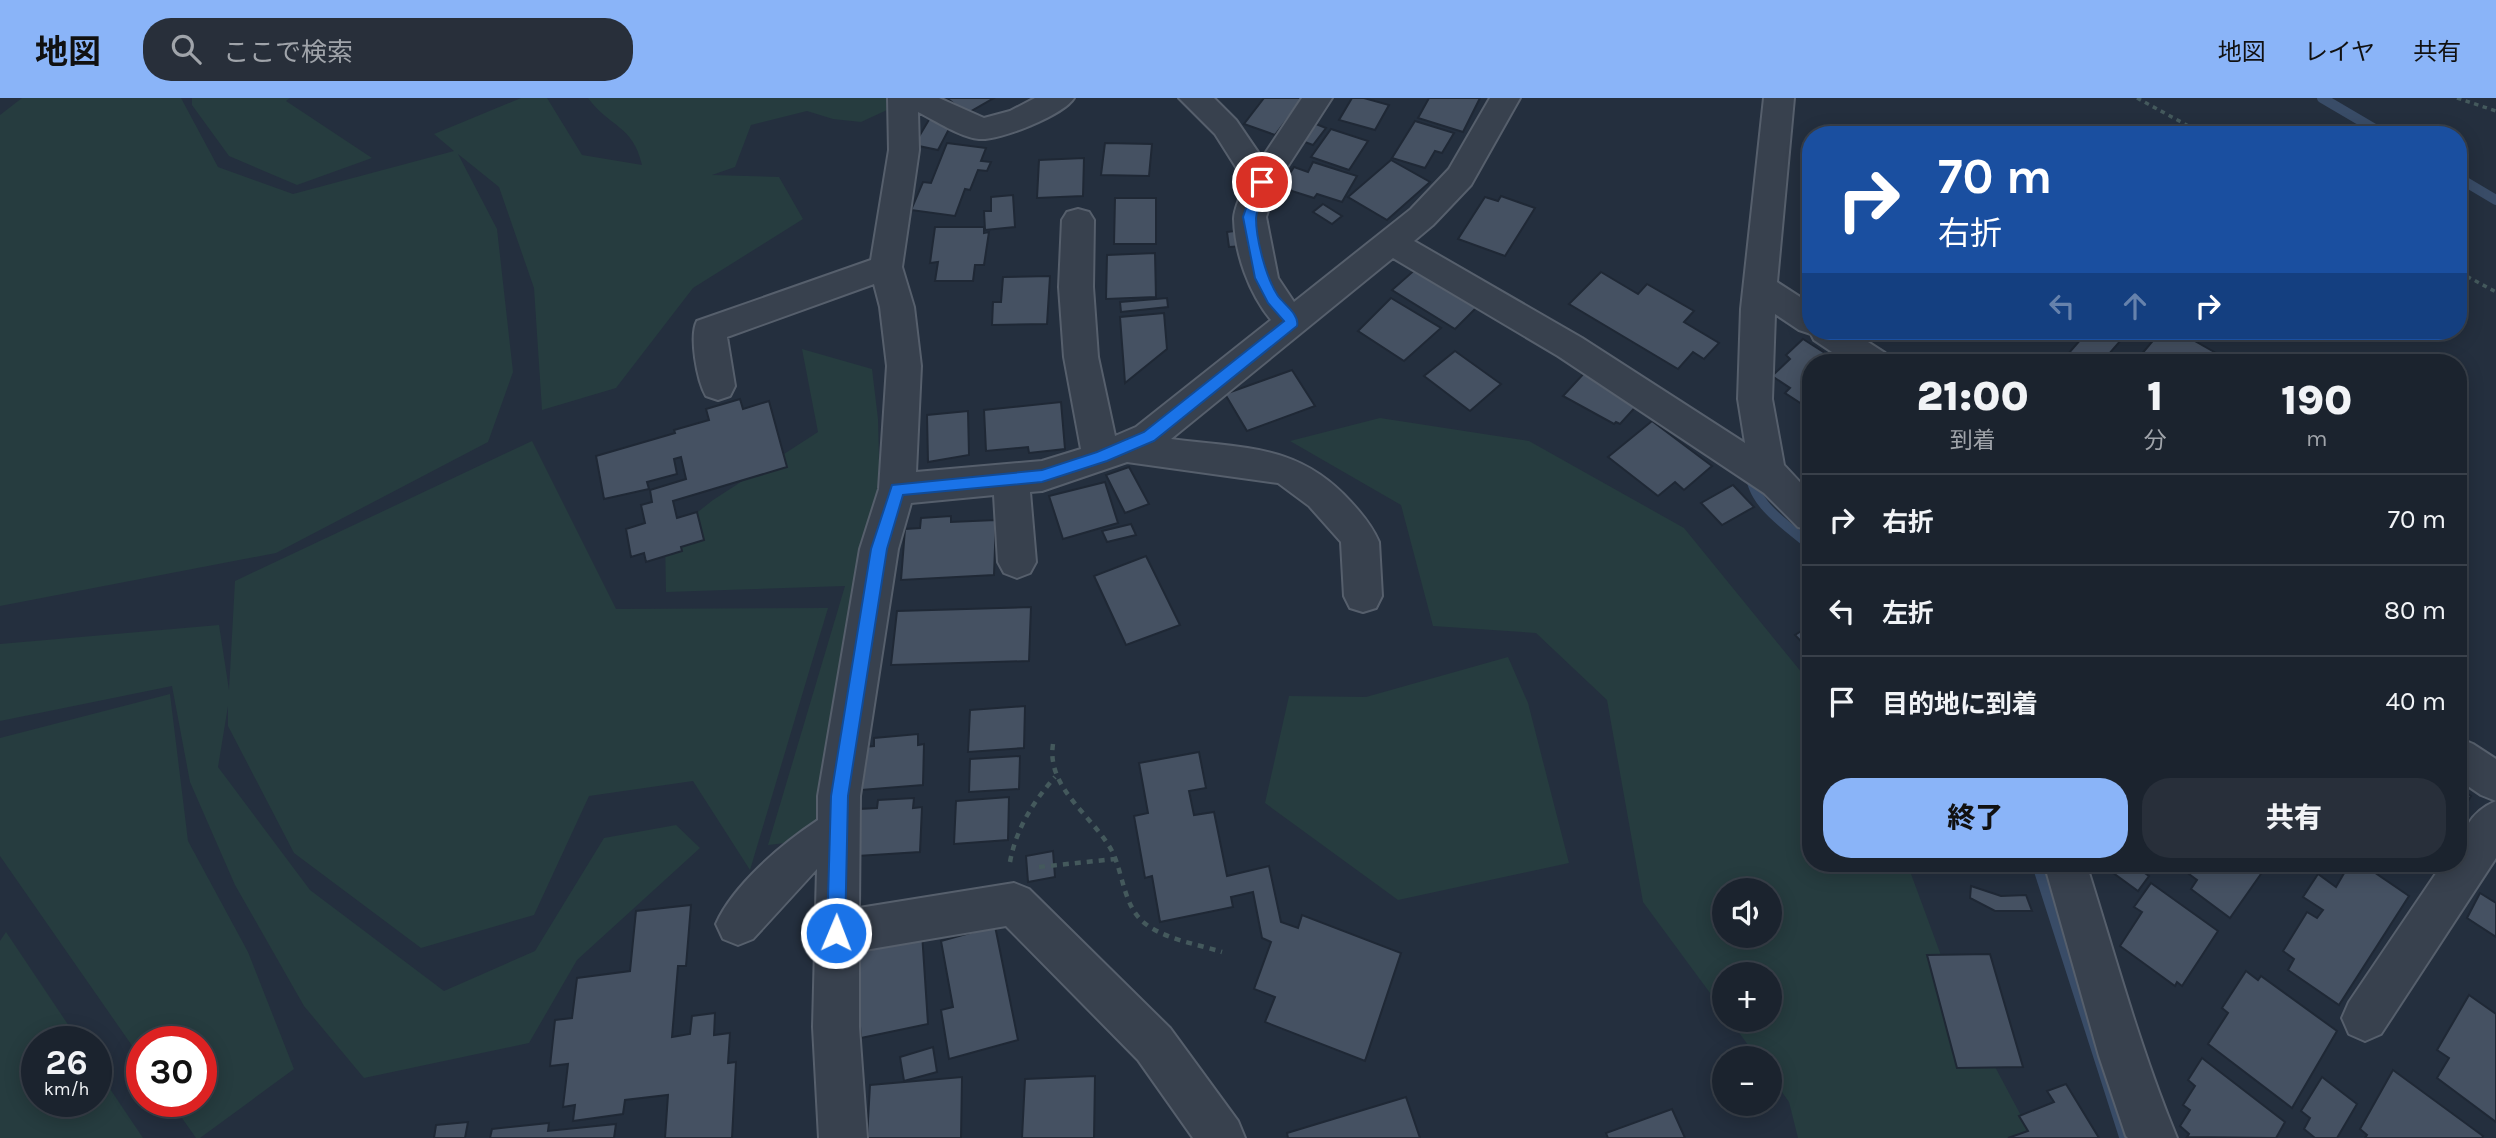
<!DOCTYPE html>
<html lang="ja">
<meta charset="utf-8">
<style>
:root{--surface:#1b232e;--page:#282f3a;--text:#f1f3f6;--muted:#a0a4aa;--line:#39404a;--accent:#8ab4f8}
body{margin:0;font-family:Karla,"Noto Sans JP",sans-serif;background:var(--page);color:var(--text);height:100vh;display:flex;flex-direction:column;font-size:26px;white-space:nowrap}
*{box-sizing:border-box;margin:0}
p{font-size:23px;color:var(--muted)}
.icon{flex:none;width:38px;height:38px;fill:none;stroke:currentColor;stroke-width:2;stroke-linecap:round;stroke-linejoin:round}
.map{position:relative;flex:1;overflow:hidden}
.drawer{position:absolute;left:1802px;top:256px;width:665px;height:518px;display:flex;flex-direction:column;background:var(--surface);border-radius:28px;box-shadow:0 4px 18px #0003,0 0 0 2px var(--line)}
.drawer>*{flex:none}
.guide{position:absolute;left:1802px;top:28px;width:665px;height:214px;border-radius:28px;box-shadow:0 4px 18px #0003,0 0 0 2px var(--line);background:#1a4fa0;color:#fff;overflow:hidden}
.tools{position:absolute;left:1712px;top:780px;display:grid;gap:14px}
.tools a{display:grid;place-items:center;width:70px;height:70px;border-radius:50%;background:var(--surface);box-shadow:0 4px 18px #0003,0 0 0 2px var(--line);font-size:35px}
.speed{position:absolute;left:21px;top:928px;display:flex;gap:14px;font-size:35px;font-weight:700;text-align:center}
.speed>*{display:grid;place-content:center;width:91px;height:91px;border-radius:50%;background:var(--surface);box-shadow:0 4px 18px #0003,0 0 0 2px var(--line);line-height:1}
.speed small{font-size:18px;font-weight:400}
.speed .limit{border:10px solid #d22;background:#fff;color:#111}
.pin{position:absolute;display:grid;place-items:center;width:60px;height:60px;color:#fff;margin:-30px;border:4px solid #fff;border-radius:50%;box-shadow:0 2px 7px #0007}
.me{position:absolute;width:77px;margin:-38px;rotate:1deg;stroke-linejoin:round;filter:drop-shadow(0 0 5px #0008)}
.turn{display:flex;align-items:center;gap:24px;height:147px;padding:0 21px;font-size:32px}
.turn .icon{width:91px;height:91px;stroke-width:2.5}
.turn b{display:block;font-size:49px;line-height:60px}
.lanes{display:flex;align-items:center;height:66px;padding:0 21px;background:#0003;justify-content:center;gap:35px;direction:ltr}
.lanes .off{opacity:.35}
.eta{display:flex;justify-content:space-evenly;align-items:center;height:119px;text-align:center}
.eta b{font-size:42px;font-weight:800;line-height:49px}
.cta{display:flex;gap:14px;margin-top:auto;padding:14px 21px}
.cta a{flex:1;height:80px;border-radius:28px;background:var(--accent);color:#111;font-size:28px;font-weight:800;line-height:80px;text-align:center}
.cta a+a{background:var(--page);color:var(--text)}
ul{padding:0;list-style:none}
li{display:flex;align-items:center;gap:21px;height:91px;padding:0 21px;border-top:2px solid var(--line)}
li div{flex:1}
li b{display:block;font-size:26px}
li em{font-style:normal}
header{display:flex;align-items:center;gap:42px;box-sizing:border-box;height:98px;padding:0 35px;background:var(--accent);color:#111}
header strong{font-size:33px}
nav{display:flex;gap:38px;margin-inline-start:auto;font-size:24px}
.search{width:490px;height:63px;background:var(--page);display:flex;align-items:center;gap:18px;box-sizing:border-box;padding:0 24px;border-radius:28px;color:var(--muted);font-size:26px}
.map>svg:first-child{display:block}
.green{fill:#263c3f;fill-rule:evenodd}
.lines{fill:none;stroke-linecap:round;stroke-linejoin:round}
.stream-far1{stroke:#394c67;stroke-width:10}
.stream{stroke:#394c67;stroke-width:13}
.building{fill:#455162;stroke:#1f2835;stroke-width:2}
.street-casing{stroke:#565f6c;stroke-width:4}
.path-far1{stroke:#44595c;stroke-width:3.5;stroke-dasharray:4.5 4.5;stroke-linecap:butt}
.path{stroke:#44595c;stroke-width:4.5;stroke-dasharray:6 6;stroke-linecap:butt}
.street{fill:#38414e;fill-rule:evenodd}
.route{fill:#1a73e8;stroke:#114b97;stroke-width:2}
</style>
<header>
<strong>地図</strong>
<div class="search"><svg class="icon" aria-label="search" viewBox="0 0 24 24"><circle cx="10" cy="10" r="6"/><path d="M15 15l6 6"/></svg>ここで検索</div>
<nav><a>地図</a><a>レイヤ</a><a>共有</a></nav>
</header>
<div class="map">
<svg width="2496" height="1040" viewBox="0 0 2496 1040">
<rect width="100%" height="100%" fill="#242f3e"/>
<g class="green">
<path d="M 22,0 L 181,0 L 218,69 L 293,96 L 454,53 L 434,36 L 521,0 L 547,0 L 582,57 L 642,67 C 633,27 609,29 588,0 L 886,0 L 887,12 L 861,24 L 833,21 L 807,13 L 751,27 L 735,69 L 712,77 L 779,79 L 803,121 L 693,190 L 616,290 L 542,312 L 534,190 L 499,89 L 458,56 L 497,131 L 513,274 L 488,344 L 276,455 L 0,508 L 0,17 Z"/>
<polygon points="192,0 290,0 286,3 372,60 297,87 229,58 192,7"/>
<polygon points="802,251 872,271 878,321 881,440 820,741 768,747 845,488 666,494 665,440 713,402 818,334"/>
<path d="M 1380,320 L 1529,343 L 1684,430 L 1811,586 L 1811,765 L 1907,765 L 1953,890 L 2033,1040 L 1798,1040 L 1789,1004 L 1769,976 L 1769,961 L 1758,961 L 1730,922 L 1769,922 L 1769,877 L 1724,877 L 1724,914 L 1643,804 L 1607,602 L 1536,535 L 1433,528 L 1401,407 L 1290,343 ZM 1724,793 L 1769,793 L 1769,838 L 1724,838 Z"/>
<polygon points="532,343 616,511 828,510 750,772 693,683 589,698 534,817 421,850 294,755 228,628 228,608 218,669 310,792 444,893 535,853 604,740 676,727 700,750 577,862 529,945 364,980 304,908 235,787 190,684 172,588 0,623 0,546 219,527 229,592 235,483"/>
<polygon points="1508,559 1528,605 1569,765 1398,802 1265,705 1289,598 1366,599"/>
<polygon points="170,596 188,743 248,854 294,971 200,1040 196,1040 170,1003 201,1003 201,943 142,943 142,962 0,758 0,640"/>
<polygon points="6,834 79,943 37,943 37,1003 96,1003 96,970 143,1040 0,1040 0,843"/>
</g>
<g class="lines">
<g class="stream-far1">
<polyline points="2322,0 2385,37"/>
<polyline points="2459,80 2496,102"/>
<path d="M 1750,370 C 1750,406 1786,426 1811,448"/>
</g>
<polyline class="stream" points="2038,765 2126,1040"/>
</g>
<g class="building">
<polygon points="947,0 994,0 966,16"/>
<polygon points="1264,0 1303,0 1275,37 1244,26"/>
<polygon points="1352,0 1364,0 1389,7 1375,32 1339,22"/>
<polygon points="1429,0 1480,0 1463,34 1418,20"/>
<polygon points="930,20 949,31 938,52 914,47"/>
<polygon points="1415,23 1454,35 1442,55 1435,53 1425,70 1392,60"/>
<polygon points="1316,26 1326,30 1313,47 1302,43"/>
<polygon points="1331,31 1368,43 1349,72 1311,59"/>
<polygon points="947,45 986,50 981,63 991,64 987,73 978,72 970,92 965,91 955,118 911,112 923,84 931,85"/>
<polygon points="1105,45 1152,46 1149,78 1101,77"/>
<polygon points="1084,60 1083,98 1037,100 1039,62"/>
<polygon points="1391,62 1430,84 1387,122 1348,99"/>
<polygon points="1313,64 1357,78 1342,104 1317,96 1314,100 1276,88 1280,81 1285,83 1294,69 1308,74"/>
<polygon points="1013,97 1015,129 985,132 984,113 991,113 991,99"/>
<polygon points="1501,98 1535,110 1505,158 1458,141 1485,99 1498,103"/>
<polygon points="1115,100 1156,100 1156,146 1114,146"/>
<polygon points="1323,106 1342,118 1332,126 1313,114"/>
<polygon points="935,129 984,129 984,135 989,134 984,167 975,167 973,183 935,183 938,164 930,165"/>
<polygon points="1242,132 1245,148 1229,149 1227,134"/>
<polygon points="1155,155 1156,199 1106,201 1107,157"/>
<polygon points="1418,169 1480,206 1455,231 1392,192"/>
<polygon points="1601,174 1638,196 1647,186 1694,213 1684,224 1719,245 1704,261 1693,254 1678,271 1569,206"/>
<polygon points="1050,178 1047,226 992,227 993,204 1001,204 1003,179"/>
<polygon points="1167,200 1168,209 1121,214 1120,204"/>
<polygon points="1391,200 1441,230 1404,263 1358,233"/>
<polygon points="1164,215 1167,251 1125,285 1120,219"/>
<polygon points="2088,233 2129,233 2108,257 2119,264 2061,264"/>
<polygon points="2161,233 2177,233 2216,255 2209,264 2135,264"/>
<polygon points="1803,241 1839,264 1811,264 1811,307 1808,310 1785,295 1790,290 1772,278 1790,261 1786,257"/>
<polygon points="1455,253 1501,286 1470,313 1424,278"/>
<polygon points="1292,272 1315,308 1247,333 1225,296"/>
<polygon points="1587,272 1640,304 1620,326 1616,324 1614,326 1563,298"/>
<polygon points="740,301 743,311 769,303 787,369 673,403 677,420 697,414 704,442 681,449 682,453 646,464 644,455 631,459 626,431 645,425 641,407 652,404 650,392 686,381 681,359 674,361 677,376 647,384 649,391 604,401 596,358 675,335 674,332 709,322 706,311"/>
<polygon points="1061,304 1065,351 1029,355 1028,349 986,353 984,312"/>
<polygon points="968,313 969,357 928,364 927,317"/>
<polygon points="1652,323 1712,368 1684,392 1675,384 1658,398 1608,359"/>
<polygon points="1129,369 1149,406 1125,415 1106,377"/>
<polygon points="1105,384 1118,425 1063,441 1049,398"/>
<polygon points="1733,387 1754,409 1722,427 1701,405"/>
<polygon points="951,418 951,424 996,422 994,477 901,482 905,431 920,430 921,420"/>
<polygon points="1131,426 1136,437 1107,444 1102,433"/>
<polygon points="1146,458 1180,527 1126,547 1094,478"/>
<polygon points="1031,509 1029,563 891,567 897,513"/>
<polygon points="1811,527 1811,554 1795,537"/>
<polygon points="1025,608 1024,650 968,654 970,612"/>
<polygon points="918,636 918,647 924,646 923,687 861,692 864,649 874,648 874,640"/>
<polygon points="1199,654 1206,690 1189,693 1194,717 1214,714 1227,778 1269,768 1281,824 1298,830 1302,817 1401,855 1365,963 1265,924 1275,899 1254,891 1271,844 1262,840 1253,794 1231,799 1233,809 1160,824 1152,778 1145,780 1134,718 1148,715 1139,665"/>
<polygon points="1020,658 1019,691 969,694 970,661"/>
<polygon points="2459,690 2471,698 2461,715 2466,718 2459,730"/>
<polygon points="1009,699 1008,742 954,746 956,703"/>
<polygon points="914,700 913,710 922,709 920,754 857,758 859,711 877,710 878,702"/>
<polygon points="1053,753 1055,779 1028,784 1026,758"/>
<polygon points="1945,765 1992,765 1949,774"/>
<polygon points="2108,765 2130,765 2149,778 2138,793 2105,769"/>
<polygon points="2174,765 2252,765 2263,773 2230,820 2191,791 2197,782"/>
<polygon points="2350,765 2363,771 2365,768 2409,798 2339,907 2288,872 2294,861 2283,853 2307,814 2317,820 2323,812 2303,799 2318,776 2336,789"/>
<polygon points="2151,785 2218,833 2182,888 2177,884 2175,888 2120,848 2142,814 2134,809"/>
<polygon points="1971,788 2001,798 2026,797 2032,813 1995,813 1970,800"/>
<polygon points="2480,795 2496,805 2496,839 2467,820"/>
<polygon points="691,807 686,868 678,868 672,939 690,936 692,918 715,915 714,937 730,935 728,965 736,964 732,1040 665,1040 668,997 625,1002 623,1016 573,1023 575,1007 563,1009 568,966 550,968 555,922 572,920 577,880 630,873 636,813"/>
<polygon points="995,828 1018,942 949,961 941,912 953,909 941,843"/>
<polygon points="922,835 928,926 861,940 853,846"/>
<polygon points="1990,856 2023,969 1957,970 1927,857"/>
<polygon points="2246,873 2258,882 2261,878 2337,933 2292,1010 2208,946 2228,915 2222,910"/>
<polygon points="2469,897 2496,916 2496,1024 2437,980 2449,960 2437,952"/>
<polygon points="933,949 937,974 904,983 900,959"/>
<polygon points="2202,960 2285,1024 2276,1040 2187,1039 2189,1036 2180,1028 2190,1012 2183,1007 2195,988 2188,982"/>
<polygon points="2393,972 2483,1038 2482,1040 2365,1040 2367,1037 2360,1031"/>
<polygon points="1095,978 1094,1040 1022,1040 1025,981"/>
<polygon points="962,979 961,1040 867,1040 870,987"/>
<polygon points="2322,979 2357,1006 2337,1040 2315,1040 2304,1031 2310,1020 2301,1013"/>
<polygon points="2066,986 2099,1040 2008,1040 2028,1033 2019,1018 2054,1004 2047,993"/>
<polygon points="1406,999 1420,1040 1288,1040 1287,1035"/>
<polygon points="1672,1011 1685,1040 1608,1040 1606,1035"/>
<polygon points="468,1024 465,1040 434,1040 436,1027"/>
<polygon points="549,1025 548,1033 616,1026 614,1040 490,1040 492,1031"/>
</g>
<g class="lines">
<g class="street-casing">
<g id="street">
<path d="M 888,0 L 939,0 L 984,20 L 1010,13 L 1035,0 L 1074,0 C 1064,17 999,43 979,41 C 960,39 936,23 918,14 L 919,52 L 902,169 L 914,209 L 921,268 L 916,374 L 1042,363 L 1081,351 L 1064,259 L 1059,189 L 1062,122 L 1067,114 L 1078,111 L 1089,114 L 1094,122 L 1093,189 L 1098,259 L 1115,338 L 1136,329 L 1271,222 C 1249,195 1235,156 1234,121 C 1234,110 1242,95 1246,85 L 1215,36 L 1179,0 L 1214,0 L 1236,22 L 1262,60 L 1302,0 L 1332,0 L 1277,85 L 1266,119 L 1278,180 L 1294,204 L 1411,111 L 1449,71 L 1490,0 L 1520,0 L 1471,87 L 1433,127 L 1414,143 L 1582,240 L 1745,345 L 1738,301 L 1741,211 L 1764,0 L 1794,0 L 1777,184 L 1811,206 L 1811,233 L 1851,233 L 1885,255 L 1890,264 L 1847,264 L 1814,242 L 1811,236 L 1799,232 L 1775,216 L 1772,301 L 1784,367 L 1811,396 L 1811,433 L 1798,429 L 1764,395 L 1558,258 L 1393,160 L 1171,341 C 1244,351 1298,345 1351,404 C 1363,417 1372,428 1379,444 L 1382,498 L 1376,510 L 1363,514 L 1350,510 L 1344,498 L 1341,444 L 1309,408 L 1278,385 L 1127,364 L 1042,393 L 1030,394 L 1036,464 L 1030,475 L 1017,480 L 1004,475 L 998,464 L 994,397 L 911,405 L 898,451 L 860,698 L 859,810 L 1014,785 L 1029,791 L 1170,930 L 1238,1023 L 1245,1040 L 1193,1040 L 1138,962 L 1006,828 L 859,853 L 859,929 L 867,1040 L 819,1040 L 813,929 L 817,771 L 753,841 L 738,847 L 723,841 L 716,826 C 733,787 783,745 818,722 L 818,698 L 860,451 L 879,391 L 887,268 L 880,209 L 874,186 L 727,239 L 735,288 L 730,298 L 718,302 L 706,298 C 697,282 689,238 697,223 L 871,162 L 889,52 Z"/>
<polygon points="2459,640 2473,646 2496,661 2496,703 2481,697 2459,682"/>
<path d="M 2496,703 L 2496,760 L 2381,936 L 2365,943 L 2349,936 L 2342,920 L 2349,904 L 2443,765 L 2459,765 C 2459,737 2469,714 2496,703 Z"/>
<path d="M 2044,765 L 2086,765 C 2115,857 2140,951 2177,1040 L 2128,1040 L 2126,1038 L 2099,958 Z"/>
</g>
</g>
<g class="path-far1">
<polyline points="2137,0 2205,37"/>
<polyline points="2457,0 2496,13"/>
<polyline points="2459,174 2496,194"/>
</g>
<g class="path">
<path d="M 1053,646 C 1046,691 1094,718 1113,755 C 1123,777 1124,806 1142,823 C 1162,841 1197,846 1222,854"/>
<path d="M 1010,764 C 1016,731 1033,704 1055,679"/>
<polyline points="1039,769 1115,761"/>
</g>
<use href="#street" class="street"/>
</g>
<path class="route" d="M 1262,79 L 1268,84 C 1264,95 1257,109 1256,120 C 1256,141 1266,180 1278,198 C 1284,206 1300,217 1297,228 L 1154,343 L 1107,363 L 1042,384 L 903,397 L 887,451 L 848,698 L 845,835 L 842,841 L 836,844 L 829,841 L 827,835 L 831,698 L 871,451 L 892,387 L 1042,372 L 1097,354 L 1144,334 L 1284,223 L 1268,205 L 1255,180 L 1243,119 L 1255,84 Z"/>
</svg>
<div class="tools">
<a><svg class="icon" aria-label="sound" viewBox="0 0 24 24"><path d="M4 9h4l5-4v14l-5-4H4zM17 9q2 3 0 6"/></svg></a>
<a>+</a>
<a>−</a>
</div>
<div class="speed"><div>26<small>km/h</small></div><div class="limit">30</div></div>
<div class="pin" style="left:1262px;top:84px;background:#d93025"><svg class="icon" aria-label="arrive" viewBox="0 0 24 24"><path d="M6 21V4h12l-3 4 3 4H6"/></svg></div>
<svg class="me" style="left:836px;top:835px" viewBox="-20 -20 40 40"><circle r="17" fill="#1a73e8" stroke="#fff" stroke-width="3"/><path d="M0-11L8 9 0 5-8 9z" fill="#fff"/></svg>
<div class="guide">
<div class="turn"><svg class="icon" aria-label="right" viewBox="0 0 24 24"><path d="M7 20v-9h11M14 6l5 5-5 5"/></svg><div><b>70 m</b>右折</div></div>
<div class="lanes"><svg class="icon off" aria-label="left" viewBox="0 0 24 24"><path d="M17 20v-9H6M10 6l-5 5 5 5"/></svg><svg class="icon off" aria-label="ahead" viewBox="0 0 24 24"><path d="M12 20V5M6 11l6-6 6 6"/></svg><svg class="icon" aria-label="right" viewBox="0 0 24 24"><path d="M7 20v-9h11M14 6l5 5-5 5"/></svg></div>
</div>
<section class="drawer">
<div class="eta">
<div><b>21:00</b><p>到着</p></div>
<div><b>1</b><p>分</p></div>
<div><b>190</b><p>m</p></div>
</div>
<ul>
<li><svg class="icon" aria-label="right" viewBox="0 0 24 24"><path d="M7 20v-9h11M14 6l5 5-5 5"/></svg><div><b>右折</b></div><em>70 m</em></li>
<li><svg class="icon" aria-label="left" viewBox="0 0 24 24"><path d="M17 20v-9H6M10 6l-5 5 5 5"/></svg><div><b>左折</b></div><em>80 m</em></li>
<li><svg class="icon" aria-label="arrive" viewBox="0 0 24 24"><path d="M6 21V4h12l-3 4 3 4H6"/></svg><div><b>目的地に到着</b></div><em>40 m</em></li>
</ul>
<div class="cta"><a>終了</a><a>共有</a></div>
</section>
</div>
